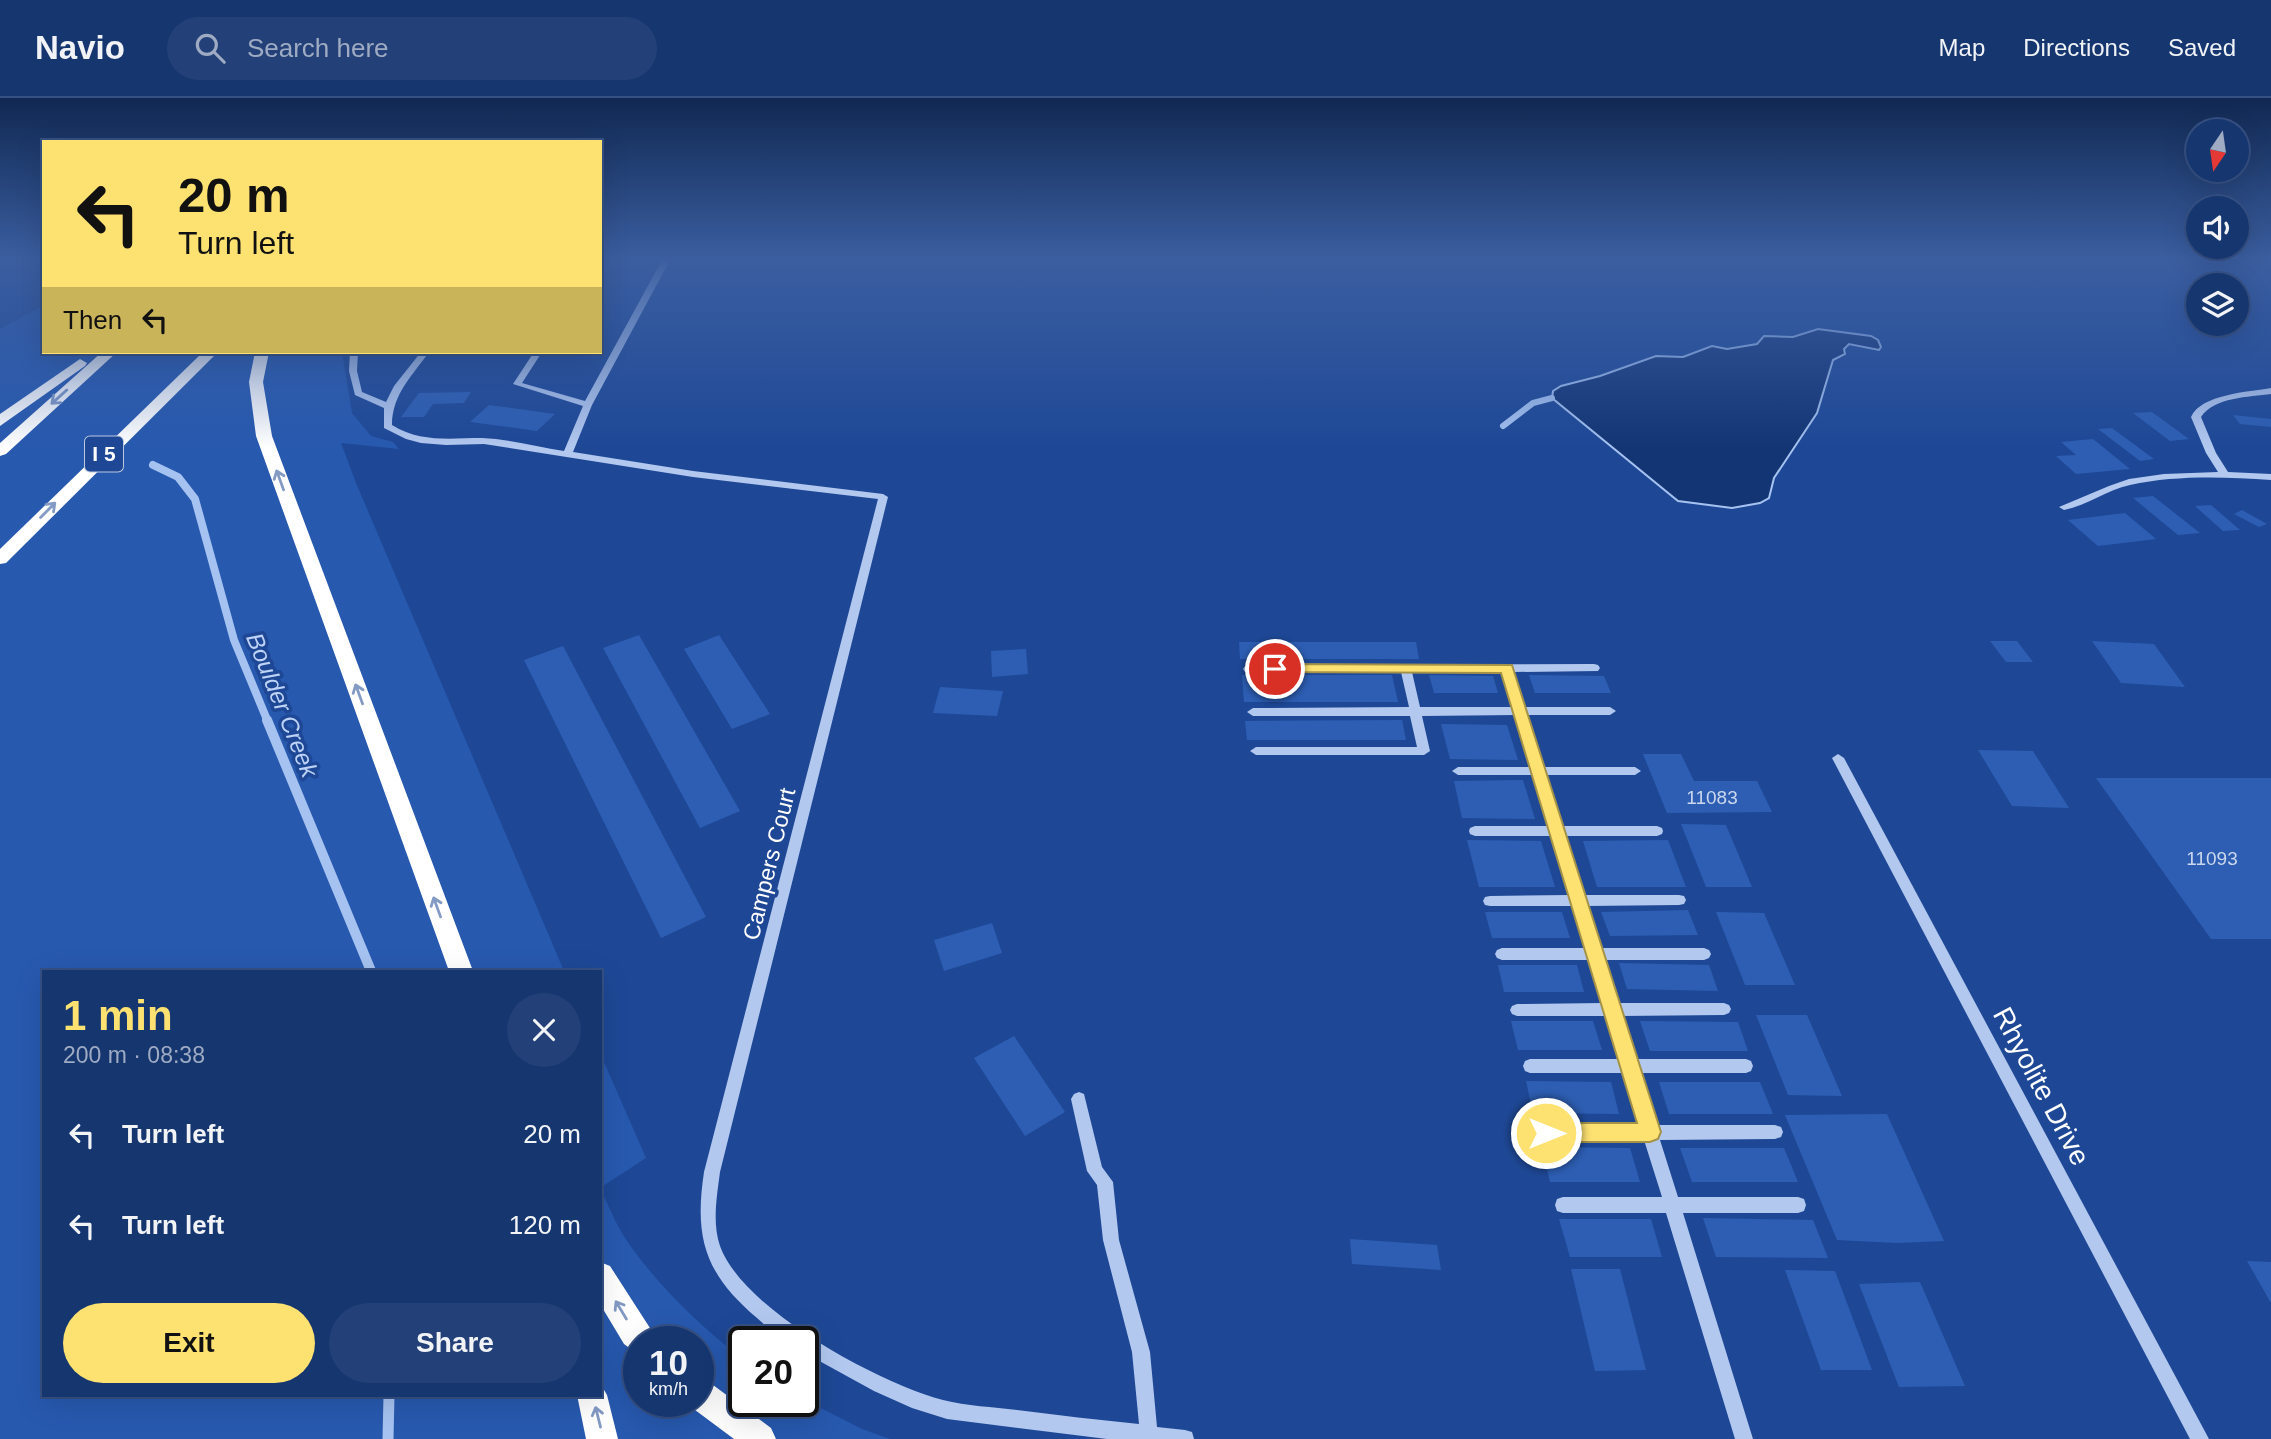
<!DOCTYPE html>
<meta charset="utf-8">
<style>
:root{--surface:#163670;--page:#234178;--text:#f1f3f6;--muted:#9eabc3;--line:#355083;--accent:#fde171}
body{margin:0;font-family:Arial,sans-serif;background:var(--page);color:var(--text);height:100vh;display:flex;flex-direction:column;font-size:26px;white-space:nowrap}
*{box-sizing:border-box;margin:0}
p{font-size:23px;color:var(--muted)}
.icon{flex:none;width:38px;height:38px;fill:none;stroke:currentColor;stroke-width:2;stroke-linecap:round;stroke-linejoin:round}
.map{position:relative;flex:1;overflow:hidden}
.panel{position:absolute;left:42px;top:872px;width:560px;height:427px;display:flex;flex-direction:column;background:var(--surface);border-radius:0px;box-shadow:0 7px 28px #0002,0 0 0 2px var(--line)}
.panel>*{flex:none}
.top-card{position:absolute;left:42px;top:42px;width:560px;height:214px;border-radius:0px;box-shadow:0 7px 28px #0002,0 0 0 2px var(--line);background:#fde171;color:#111;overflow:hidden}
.needle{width:46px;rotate:193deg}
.tools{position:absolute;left:2186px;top:21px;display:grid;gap:14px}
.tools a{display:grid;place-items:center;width:63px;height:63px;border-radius:50%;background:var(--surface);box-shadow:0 7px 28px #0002,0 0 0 2px var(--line);font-size:35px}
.speed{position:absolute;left:623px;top:1228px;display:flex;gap:14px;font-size:35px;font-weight:700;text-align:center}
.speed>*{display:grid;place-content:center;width:91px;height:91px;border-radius:50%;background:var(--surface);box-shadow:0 7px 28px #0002,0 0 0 2px var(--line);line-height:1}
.speed small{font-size:18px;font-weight:400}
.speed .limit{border:4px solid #111;border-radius:10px;background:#fff;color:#111}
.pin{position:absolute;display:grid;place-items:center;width:60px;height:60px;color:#fff;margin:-30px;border:4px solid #fff;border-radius:50%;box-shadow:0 2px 7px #0007}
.me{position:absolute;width:77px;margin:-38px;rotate:90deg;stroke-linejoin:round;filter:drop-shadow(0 0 5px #0008)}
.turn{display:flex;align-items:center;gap:24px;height:147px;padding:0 21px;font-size:32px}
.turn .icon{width:91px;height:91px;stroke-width:2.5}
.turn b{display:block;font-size:49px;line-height:60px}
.then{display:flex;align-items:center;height:66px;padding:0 21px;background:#0003;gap:14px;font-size:26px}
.round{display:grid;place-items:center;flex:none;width:74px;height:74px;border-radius:37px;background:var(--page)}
.headline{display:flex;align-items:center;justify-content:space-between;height:119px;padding:0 21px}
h1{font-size:42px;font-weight:600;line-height:52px;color:var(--accent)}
.primary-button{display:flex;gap:14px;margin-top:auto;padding:14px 21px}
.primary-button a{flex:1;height:80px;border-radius:42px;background:var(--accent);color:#111;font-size:28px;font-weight:600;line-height:80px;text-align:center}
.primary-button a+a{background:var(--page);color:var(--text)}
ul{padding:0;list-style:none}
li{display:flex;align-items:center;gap:21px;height:91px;padding:0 21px}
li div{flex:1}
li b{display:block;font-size:26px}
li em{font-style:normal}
header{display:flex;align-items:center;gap:42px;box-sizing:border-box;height:98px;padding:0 35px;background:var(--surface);border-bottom:2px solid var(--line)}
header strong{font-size:33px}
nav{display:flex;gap:38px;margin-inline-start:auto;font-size:24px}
.search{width:490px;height:63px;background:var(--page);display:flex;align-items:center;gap:18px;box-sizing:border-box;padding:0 24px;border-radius:38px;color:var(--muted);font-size:26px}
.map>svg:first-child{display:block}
.green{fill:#2759af;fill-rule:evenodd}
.water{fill:#143574;stroke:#a5c2f0;stroke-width:2}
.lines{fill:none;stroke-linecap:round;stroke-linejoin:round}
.stream-far3{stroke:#a5c2f0;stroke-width:6}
.stream-far2{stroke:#a5c2f0;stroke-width:8}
.stream-far1{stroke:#a5c2f0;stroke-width:10}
.stream{stroke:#a5c2f0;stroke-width:11}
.building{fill:#2d5eb3}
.minor{fill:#b2c8ef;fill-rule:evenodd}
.highway{fill:#fff;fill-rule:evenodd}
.oneway{stroke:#839ac5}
.route{fill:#fde171;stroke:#a49249;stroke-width:2}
.labels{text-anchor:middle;stroke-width:7;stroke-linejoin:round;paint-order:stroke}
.number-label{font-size:19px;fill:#cad7ec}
.shield{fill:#1e4896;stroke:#bcc8e0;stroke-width:2}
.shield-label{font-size:21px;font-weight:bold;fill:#fff}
.street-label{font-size:23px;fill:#fff;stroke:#1e4896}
.water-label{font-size:24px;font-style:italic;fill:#bed3f6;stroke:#1e4896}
.near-street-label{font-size:28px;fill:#fff;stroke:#1e4896}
</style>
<header>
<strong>Navio</strong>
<div class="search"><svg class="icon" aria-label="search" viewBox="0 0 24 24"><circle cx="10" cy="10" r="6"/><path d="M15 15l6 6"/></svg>Search here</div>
<nav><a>Map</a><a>Directions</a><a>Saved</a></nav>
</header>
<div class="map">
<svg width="2271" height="1341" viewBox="0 0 2271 1341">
<rect width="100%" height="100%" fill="#1e4896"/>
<path class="green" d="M 44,207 L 44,254 L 342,254 L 352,315 L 371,338 L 393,344 L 399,351 L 341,345 L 356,385 L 564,873 L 44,873 L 44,1297 L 600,1297 L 600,955 L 646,1060 L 600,1090 C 609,1108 616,1127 627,1143 C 659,1189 700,1228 744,1262 L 744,1304 L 803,1304 L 803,1301 L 862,1331 L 890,1341 L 0,1341 L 0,231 ZM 639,1244 L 698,1244 L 698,1304 L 639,1304 Z"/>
<polygon class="water" points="1818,231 1871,238 1878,242 1881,249 1879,252 1849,246 1844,251 1845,256 1833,262 1817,315 1774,380 1769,400 1760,405 1732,410 1678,403 1552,300 1553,293 1561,288 1600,278 1656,258 1683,259 1712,248 1727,251 1757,246 1764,238 1793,239"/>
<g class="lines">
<polyline class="stream-far3" points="1503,328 1533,305 1552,300"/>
<polyline class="stream-far2" points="153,367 178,379 195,401 234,542 268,624"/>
<polyline class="stream-far1" points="267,622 371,873"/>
<polyline class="stream" points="388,1341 389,1297"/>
</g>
<g class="building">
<polygon points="471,294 464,305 433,306 424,319 401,319 419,295"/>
<polygon points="489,307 555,316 537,333 470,324"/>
<polygon points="2152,314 2189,341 2170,343 2133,315"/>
<polygon points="2233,317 2271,321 2271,329 2240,326"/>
<polygon points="2112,330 2154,361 2140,363 2098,331"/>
<polygon points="2093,341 2130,371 2076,376 2056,358 2076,357 2061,344"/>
<polygon points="2153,398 2200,435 2178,437 2133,400"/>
<polygon points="2211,407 2240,432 2223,433 2195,408"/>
<polygon points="2242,412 2267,426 2259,429 2234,416"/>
<polygon points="2125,415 2156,441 2098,448 2068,422"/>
<polygon points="639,537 740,713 700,730 603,550"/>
<polygon points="719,537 770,616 732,631 684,551"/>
<polygon points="1990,543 2017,543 2033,564 2006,564"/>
<polygon points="2092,543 2154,546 2185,589 2121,585"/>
<polygon points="1239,544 1416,544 1419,561 1240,561"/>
<polygon points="563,548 706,819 661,840 524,562"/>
<polygon points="1026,551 1028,576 992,579 991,553"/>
<polygon points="1242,577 1392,577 1398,604 1244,604"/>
<polygon points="1429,577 1493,578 1498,595 1434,595"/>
<polygon points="1529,577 1604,578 1611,595 1535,595"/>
<polygon points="940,589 1003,593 997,618 933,615"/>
<polygon points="1402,622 1406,642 1247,642 1245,623"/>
<polygon points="1441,626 1507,627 1518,662 1450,661"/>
<polygon points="1978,652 2033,653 2069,710 2012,708"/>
<polygon points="1643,656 1681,656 1694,683 1757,683 1772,714 1667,715"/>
<polygon points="2096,680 2271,680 2271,841 2211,841"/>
<polygon points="1523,682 1535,721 1462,720 1454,683"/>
<polygon points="1681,726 1726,727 1752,789 1706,789"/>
<polygon points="1467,742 1541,743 1555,789 1479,789"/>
<polygon points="1668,742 1686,789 1597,789 1583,743"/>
<polygon points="1688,812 1698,837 1610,838 1601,814"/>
<polygon points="1485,814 1562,814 1570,840 1492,840"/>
<polygon points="1716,814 1764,815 1795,887 1745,887"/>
<polygon points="992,825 1002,855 944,873 934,842"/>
<polygon points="1619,865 1709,867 1718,893 1627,891"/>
<polygon points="1498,867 1577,867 1584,894 1504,894"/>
<polygon points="1756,917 1807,917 1842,998 1788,997"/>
<polygon points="1511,923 1593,923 1602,952 1518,952"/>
<polygon points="1640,923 1738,924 1748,953 1650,953"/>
<polygon points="1014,938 1065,1014 1025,1038 974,960"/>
<polygon points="1526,983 1611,984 1619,1016 1533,1015"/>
<polygon points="1659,984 1760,984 1773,1016 1669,1016"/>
<polygon points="1887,1016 1944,1143 1897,1145 1837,1142 1785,1017"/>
<polygon points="1542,1049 1630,1050 1640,1084 1550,1084"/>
<polygon points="1680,1050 1784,1050 1798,1084 1692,1084"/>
<polygon points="1703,1120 1813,1122 1828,1160 1716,1159"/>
<polygon points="1559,1121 1651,1121 1662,1159 1570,1159"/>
<polygon points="1350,1141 1437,1147 1441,1172 1352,1166"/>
<polygon points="2247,1163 2271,1164 2271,1205"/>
<polygon points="1571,1171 1620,1171 1646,1272 1595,1273"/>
<polygon points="1785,1172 1835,1173 1872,1272 1821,1272"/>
<polygon points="1920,1184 1965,1288 1899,1289 1859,1186"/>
</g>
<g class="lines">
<g class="minor">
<path d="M 662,162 L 670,162 L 592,307 L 573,354 L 693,373 L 883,396 L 888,399 L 720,1074 C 717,1097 712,1125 720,1148 C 743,1212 880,1286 943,1302 C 967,1308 993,1309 1017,1312 C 1058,1317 1098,1322 1139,1326 L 1132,1254 L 1103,1142 L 1097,1087 L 1087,1073 L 1071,1001 L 1074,996 L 1079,994 L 1084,996 L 1102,1069 L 1113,1084 L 1119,1142 L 1150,1254 L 1157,1329 L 1185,1332 L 1192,1334 L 1194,1341 L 1107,1341 L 947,1321 L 912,1310 L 874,1293 L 803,1254 L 803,1244 C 781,1244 773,1234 757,1220 C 705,1176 694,1140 704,1074 L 878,401 L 693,379 L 484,346 L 446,347 L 421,345 L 406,341 L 384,330 L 384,310 L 355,297 L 349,273 L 350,254 L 358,254 L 357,273 L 362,294 L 386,304 L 394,288 L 421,254 L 429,254 C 413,277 392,296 392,327 C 421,345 450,340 482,340 C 509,341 538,349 564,353 L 583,308 L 513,286 L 534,254 L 542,254 L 522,285 L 585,303 Z"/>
<path d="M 2271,290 L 2271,296 C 2249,299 2214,299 2201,319 L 2216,355 L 2228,374 L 2271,376 L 2271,382 C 2225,379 2176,377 2130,387 C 2107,392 2088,407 2064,412 L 2059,409 L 2109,388 L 2129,381 L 2164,376 L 2218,374 L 2206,355 L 2191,319 C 2201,296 2249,294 2271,290 Z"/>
<path d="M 1594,566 L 1598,567 L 1600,570 L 1598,573 L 1514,574 L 1525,609 L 1610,609 L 1616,613 L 1610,617 L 1527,617 L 1543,669 L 1635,669 L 1641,673 L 1635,677 L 1546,677 L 1562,728 L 1657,728 L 1662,730 L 1663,733 L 1662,736 L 1657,738 L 1565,738 L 1584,797 L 1679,797 L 1684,798 L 1686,802 L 1684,806 L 1679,807 L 1587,808 L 1600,850 L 1704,850 L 1709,852 L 1711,856 L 1709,860 L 1704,862 L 1604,862 L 1617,905 L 1724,905 L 1729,907 L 1731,911 L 1729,915 L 1724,917 L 1621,918 L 1635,961 L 1746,961 L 1751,963 L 1753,968 L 1751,973 L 1746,975 L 1639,975 L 1655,1027 L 1775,1027 L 1781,1029 L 1783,1034 L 1781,1039 L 1775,1041 L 1660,1042 L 1678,1099 L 1798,1099 L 1804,1101 L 1806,1107 L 1804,1113 L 1798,1115 L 1683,1115 L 1753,1341 L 1735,1341 L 1666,1115 L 1563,1115 L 1557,1113 L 1555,1107 L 1557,1101 L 1563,1099 L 1662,1099 L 1644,1042 L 1546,1042 L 1540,1040 L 1538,1035 L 1540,1030 L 1546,1028 L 1640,1027 L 1624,975 L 1530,975 L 1525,973 L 1523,968 L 1525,963 L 1530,961 L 1620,961 L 1607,918 L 1517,918 L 1512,916 L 1510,912 L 1512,908 L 1517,906 L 1603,905 L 1590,862 L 1502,862 L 1497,860 L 1495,856 L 1497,852 L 1502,850 L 1586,850 L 1573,808 L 1490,808 L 1485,807 L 1483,803 L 1485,799 L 1490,798 L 1570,797 L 1552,738 L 1475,738 L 1470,736 L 1469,733 L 1470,730 L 1475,728 L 1549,728 L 1534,677 L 1458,677 L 1452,673 L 1458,669 L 1531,669 L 1516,617 L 1422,618 L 1430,653 L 1424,657 L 1256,657 L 1250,653 L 1256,649 L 1417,649 L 1410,618 L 1253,618 L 1247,614 L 1253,610 L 1409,609 L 1401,574 L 1245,574 L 1243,571 L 1245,568 L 1249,567 ZM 1412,574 L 1503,574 L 1513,609 L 1420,609 Z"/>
<polygon points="1838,656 1844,660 2209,1341 2190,1341 1832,660"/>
</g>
<g class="highway">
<polygon points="102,254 117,254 6,356 0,358 0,345"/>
<polygon points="203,254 218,254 6,465 0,466 0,451"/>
<polygon points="255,254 269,254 263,284 272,338 473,873 449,873 256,338 249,284"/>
<polygon points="80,261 87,265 85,268 0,328 0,316"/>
<polygon points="600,1164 610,1168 659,1244 639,1244 639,1257 624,1246 600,1206"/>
<polygon points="698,1280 709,1284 771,1330 776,1341 734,1341 687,1306 686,1304 698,1304"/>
<polygon points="600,1285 607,1297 618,1341 586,1341 577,1297 600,1297"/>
</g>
</g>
<defs><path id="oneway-shaft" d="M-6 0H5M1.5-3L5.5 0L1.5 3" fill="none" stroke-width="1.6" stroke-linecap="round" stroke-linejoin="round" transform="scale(1.75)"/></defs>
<g class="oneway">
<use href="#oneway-shaft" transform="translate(59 299) rotate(138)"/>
<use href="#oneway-shaft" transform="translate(280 382) rotate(-110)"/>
<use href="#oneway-shaft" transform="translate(48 412) rotate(-45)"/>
<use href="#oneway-shaft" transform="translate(359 596) rotate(-110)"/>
<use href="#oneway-shaft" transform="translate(437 809) rotate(-110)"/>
<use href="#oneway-shaft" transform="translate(621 1212) rotate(-121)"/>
<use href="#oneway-shaft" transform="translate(598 1319) rotate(-104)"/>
</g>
<linearGradient id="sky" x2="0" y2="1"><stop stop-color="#102852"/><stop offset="0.46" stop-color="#3b5ea0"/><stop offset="1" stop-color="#3b5ea0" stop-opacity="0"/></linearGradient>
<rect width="2271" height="350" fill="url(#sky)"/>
<polygon class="route" points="1275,566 1512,567 1661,1034 1658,1041 1650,1044 1546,1044 1539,1041 1536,1035 1539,1028 1546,1025 1637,1025 1501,575 1270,574 1268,571"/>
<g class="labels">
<g class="number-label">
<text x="1712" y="706">11083</text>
<text x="2212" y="767">11093</text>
</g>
<rect class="shield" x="85" y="338.5" width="38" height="35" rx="5"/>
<g class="shield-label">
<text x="104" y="363">I 5</text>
</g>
<g class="street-label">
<text transform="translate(769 766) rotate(-76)" y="8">Campers Court</text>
</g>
<g class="water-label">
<text transform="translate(282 607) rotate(68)" y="8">Boulder Creek</text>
</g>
<g class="near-street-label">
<text transform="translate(2042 988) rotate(62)" y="10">Rhyolite Drive</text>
</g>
</g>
</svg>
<div class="tools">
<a><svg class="needle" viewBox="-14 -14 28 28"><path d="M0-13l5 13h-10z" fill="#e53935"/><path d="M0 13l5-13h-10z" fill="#9eabc3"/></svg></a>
<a><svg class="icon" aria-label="sound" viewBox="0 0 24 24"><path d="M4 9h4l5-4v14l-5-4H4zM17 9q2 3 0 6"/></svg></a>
<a><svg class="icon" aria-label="layers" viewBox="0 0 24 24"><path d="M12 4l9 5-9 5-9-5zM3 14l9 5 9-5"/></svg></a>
</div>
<div class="speed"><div>10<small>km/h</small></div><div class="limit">20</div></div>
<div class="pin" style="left:1275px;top:571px;background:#d93025"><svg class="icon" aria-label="arrive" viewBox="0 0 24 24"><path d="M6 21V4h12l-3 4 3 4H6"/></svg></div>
<svg class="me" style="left:1546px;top:1035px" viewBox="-20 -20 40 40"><circle r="17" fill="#fde171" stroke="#fff" stroke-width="3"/><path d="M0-11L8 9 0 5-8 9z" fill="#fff"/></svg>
<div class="top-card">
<div class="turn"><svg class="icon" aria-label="left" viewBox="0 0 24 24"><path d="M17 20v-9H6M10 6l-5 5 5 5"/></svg><div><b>20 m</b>Turn left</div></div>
<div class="then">Then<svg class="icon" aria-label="left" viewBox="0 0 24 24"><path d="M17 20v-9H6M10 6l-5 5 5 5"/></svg></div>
</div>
<section class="panel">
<div class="headline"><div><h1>1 min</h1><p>200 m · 08:38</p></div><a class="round"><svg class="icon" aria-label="close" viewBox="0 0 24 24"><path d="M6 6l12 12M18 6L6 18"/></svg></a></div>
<ul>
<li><svg class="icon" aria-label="left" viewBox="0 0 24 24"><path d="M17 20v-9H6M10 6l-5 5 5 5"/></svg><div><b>Turn left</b></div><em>20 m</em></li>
<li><svg class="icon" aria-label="left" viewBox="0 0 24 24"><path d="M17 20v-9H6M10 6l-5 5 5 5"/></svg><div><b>Turn left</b></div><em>120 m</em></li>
</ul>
<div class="primary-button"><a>Exit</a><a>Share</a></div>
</section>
</div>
